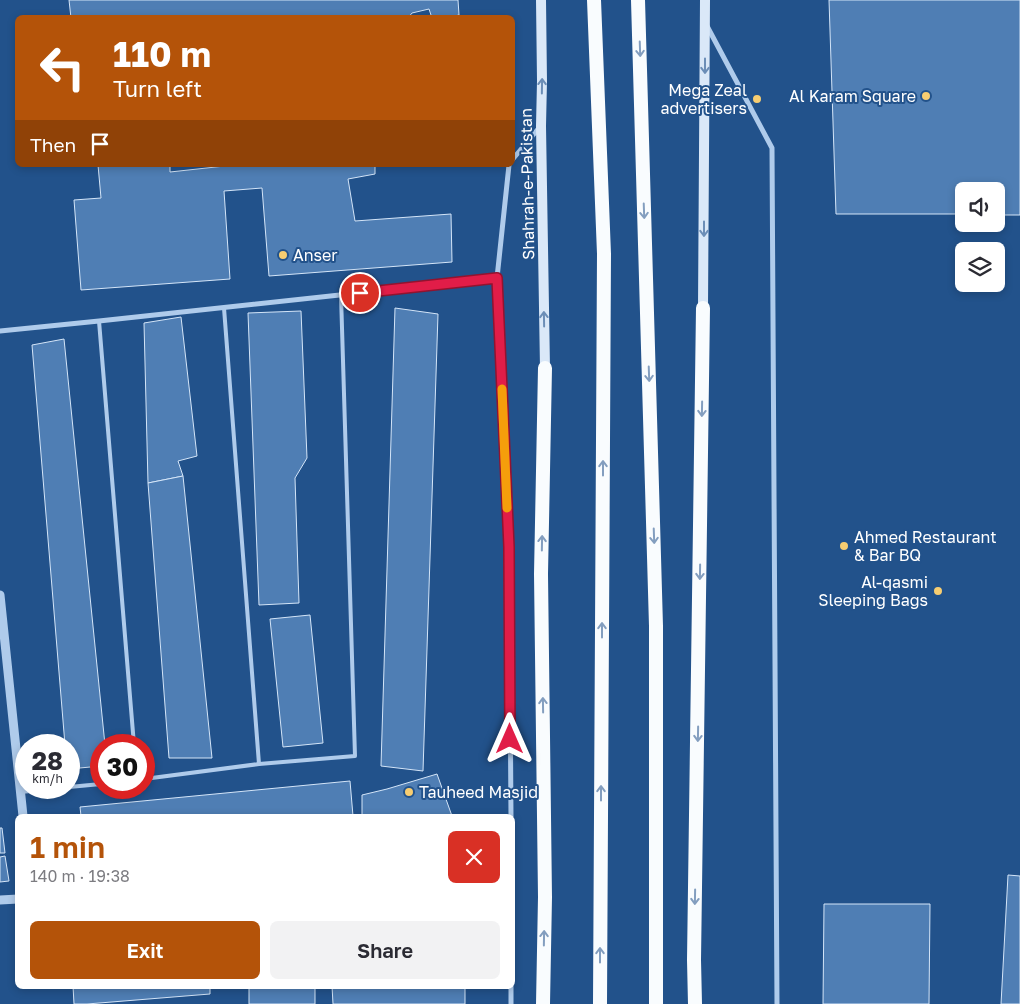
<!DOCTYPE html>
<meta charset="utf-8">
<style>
:root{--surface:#fff;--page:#f2f2f3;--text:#2b2b33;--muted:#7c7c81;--accent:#b45309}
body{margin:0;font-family:"Golos Text",sans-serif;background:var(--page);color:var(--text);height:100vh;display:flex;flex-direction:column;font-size:19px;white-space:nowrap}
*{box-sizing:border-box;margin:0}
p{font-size:16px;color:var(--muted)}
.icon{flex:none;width:28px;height:28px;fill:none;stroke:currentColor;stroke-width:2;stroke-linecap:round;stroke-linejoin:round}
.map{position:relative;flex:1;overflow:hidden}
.details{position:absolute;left:15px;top:814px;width:500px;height:175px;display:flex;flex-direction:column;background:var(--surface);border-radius:8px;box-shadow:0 2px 8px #0003}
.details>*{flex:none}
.top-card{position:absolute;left:15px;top:15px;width:500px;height:152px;border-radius:8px;box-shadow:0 2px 8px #0003;background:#b45309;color:#fff;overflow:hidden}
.fabs{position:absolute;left:955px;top:182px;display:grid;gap:10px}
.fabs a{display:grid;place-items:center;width:50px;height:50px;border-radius:8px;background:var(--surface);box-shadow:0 2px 8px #0003;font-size:25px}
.speed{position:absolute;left:15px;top:734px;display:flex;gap:10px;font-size:25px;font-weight:700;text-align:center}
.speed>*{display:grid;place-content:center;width:65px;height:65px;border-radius:50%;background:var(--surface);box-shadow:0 2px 8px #0003;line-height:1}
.speed small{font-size:12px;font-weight:400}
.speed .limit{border:8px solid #d22;background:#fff;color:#111}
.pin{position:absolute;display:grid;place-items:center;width:42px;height:42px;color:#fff;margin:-21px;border:2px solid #fff;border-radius:50%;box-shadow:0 1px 5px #0007}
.me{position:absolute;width:55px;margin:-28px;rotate:0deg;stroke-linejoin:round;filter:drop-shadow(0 0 4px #0008)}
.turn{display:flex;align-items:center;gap:18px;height:105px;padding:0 15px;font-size:22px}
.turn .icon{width:65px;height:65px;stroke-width:2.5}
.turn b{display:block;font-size:35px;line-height:42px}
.then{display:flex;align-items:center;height:48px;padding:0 15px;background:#0003;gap:10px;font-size:19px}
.round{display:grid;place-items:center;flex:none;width:52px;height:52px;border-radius:8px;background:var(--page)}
.summary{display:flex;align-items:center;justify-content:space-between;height:85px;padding:0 15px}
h1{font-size:30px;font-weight:600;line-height:38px;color:var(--accent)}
.action{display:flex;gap:10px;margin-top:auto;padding:10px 15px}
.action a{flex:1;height:58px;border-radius:8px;background:var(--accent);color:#fff;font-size:20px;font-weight:600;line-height:58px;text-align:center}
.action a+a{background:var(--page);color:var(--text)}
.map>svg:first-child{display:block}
.building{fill:#4f7eb4;stroke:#d4e5f8}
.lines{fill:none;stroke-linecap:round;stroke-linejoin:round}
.service{stroke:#afcbeb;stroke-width:4}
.minor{stroke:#afcbeb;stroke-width:5}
.tertiary{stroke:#afcbeb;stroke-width:9}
.secondary{stroke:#dae8f8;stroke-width:10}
.trunk{stroke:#f9fcfe;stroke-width:14}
.oneway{stroke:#839ebf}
.oneway2{stroke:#6c8eb7}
.route-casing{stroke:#92132f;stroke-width:12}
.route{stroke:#e11d48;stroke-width:9}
.slow{stroke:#f59e0b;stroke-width:9}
.poi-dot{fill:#f7cd71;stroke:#22528b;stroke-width:2}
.labels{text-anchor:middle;stroke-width:4;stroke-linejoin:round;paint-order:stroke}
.poi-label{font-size:16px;fill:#fff;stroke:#22528b;text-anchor:end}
.street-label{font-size:16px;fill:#fff;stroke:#22528b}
</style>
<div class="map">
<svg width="1020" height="1004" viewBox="0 0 1020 1004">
<rect width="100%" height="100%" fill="#22528b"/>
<g class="building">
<polygon points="69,0 458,0 459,15 444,18 432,18 429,9 412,13 408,18 71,18"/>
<polygon points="829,0 1020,0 1020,215 996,215 996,191 964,191 964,214 836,214"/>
<polygon points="98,165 170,165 170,172 234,165 375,165 375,174 348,179 355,221 451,214 452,262 269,276 262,188 224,191 230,279 81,290 74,200 101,198"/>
<polygon points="395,308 438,314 423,771 381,766"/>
<polygon points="301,311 307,458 295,478 299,603 259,605 248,313"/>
<polygon points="181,317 197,456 178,461 183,476 148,483 144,323"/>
<polygon points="64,339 105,745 101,745 101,766 69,769 69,745 65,745 32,345"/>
<polygon points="183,476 212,758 169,758 148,483"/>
<polygon points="310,615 323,743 283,747 270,619"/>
<polygon points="437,774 452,816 362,816 362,795 387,789"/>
<polygon points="350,781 353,816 81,816 80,807"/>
<polygon points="0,828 2,828 5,853 0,853"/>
<polygon points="5,856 9,881 0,882 0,857"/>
<polygon points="1008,875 1020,876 1020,1004 1001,1004"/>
<polygon points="824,904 930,904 929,1004 823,1004"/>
<polygon points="73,986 210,986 210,994 87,1004 74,1004"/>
<rect x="249" y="986" width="66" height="18"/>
<polygon points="332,986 465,986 465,1004 333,1004"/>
</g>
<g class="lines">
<g class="service">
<polyline points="224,308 259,764"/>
<polyline points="99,321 134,745"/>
<polyline points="144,779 259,764 355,756 341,295"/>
<polyline points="69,787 101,784"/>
<polyline points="20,792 65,788"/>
</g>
<g class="minor">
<polyline points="707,26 772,148 777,1004"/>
<polyline points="512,160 539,128"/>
<polyline points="509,165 497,278 509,547 511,816"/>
<polyline points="0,331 99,321 497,278"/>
<polyline points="511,1004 511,986"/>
</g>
<g class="tertiary">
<polyline points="0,595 23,816"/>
<polyline points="0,900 18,899"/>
</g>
<g class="secondary">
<polyline points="541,0 542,81 541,126 545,368"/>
<polyline points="703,308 705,0"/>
</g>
<g class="trunk">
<polyline points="594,0 604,254 600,1004"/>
<polyline points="638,0 656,626 656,1004"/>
<polyline points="543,1004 545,897 541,574 545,368"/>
<polyline points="695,1004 694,960 703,308"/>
</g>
</g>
<defs><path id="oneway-shaft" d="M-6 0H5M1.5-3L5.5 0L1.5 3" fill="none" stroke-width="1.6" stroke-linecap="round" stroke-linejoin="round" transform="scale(1.25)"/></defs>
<g class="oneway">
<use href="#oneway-shaft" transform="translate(640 49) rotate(88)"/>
<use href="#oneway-shaft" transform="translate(644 211) rotate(88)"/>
<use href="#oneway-shaft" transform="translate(649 374) rotate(88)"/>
<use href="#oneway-shaft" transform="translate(702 409) rotate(91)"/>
<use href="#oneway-shaft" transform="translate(603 468) rotate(-90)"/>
<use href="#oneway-shaft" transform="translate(654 536) rotate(88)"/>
<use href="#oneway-shaft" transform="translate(542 543) rotate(-89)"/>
<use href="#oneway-shaft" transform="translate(700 572) rotate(91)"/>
<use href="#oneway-shaft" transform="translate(602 630) rotate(-90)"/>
<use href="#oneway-shaft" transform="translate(543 705) rotate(-91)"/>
<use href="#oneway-shaft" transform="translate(698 734) rotate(91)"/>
<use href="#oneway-shaft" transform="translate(601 793) rotate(-90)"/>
<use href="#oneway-shaft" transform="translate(695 897) rotate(91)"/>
<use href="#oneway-shaft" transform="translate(544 938) rotate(-89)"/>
<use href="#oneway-shaft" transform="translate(600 955) rotate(-90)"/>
</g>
<g class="oneway2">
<use href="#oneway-shaft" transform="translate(705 66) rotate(90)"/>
<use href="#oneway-shaft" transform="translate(542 86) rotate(-89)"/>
<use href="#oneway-shaft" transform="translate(704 229) rotate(90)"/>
<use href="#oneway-shaft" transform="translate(544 319) rotate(-91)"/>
</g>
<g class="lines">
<g class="route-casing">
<polyline id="route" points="360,293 497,278 509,547 510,739"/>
</g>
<use href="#route" class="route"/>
<polyline class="slow" points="502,389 507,508"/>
</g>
<g class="poi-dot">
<circle cx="926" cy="96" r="5"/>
<circle cx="757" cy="99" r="5"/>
<circle cx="283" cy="255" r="5"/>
<circle cx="844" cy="546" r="5"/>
<circle cx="938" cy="591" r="5"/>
<circle cx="409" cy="792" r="5"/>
</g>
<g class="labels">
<g class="poi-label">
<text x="747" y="96">Mega Zeal<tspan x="747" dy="18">advertisers</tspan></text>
<text x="916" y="102">Al Karam Square</text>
<text x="293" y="261" text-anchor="start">Anser</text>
<text x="854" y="543" text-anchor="start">Ahmed Restaurant<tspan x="854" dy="18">&amp; Bar BQ</tspan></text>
<text x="928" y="588">Al-qasmi<tspan x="928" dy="18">Sleeping Bags</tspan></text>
<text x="419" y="798" text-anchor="start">Tauheed Masjid</text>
</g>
<g class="street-label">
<text transform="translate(527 184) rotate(-91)" y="6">Shahrah-e-Pakistan</text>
</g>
</g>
</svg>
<div class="fabs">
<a><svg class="icon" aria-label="sound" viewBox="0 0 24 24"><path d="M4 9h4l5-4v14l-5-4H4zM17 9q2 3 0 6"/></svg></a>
<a><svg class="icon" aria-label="layers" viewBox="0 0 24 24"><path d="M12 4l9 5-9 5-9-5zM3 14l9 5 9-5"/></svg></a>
</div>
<div class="speed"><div>28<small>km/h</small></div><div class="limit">30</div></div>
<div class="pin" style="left:360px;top:293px;background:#d93025"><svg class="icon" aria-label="arrive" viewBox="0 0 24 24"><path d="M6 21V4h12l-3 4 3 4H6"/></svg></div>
<svg class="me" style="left:510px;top:739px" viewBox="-20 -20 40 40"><path d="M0-17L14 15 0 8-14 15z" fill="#e11d48" stroke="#fff" stroke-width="4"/></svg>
<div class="top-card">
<div class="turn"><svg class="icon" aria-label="left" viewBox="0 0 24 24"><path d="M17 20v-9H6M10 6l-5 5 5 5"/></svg><div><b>110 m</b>Turn left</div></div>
<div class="then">Then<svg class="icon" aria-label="arrive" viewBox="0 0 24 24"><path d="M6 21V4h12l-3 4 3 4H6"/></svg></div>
</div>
<section class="details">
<div class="summary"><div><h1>1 min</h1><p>140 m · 19:38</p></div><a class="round" style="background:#d93025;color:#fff"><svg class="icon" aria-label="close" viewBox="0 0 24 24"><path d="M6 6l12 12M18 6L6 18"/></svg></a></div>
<div class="action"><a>Exit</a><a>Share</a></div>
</section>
</div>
